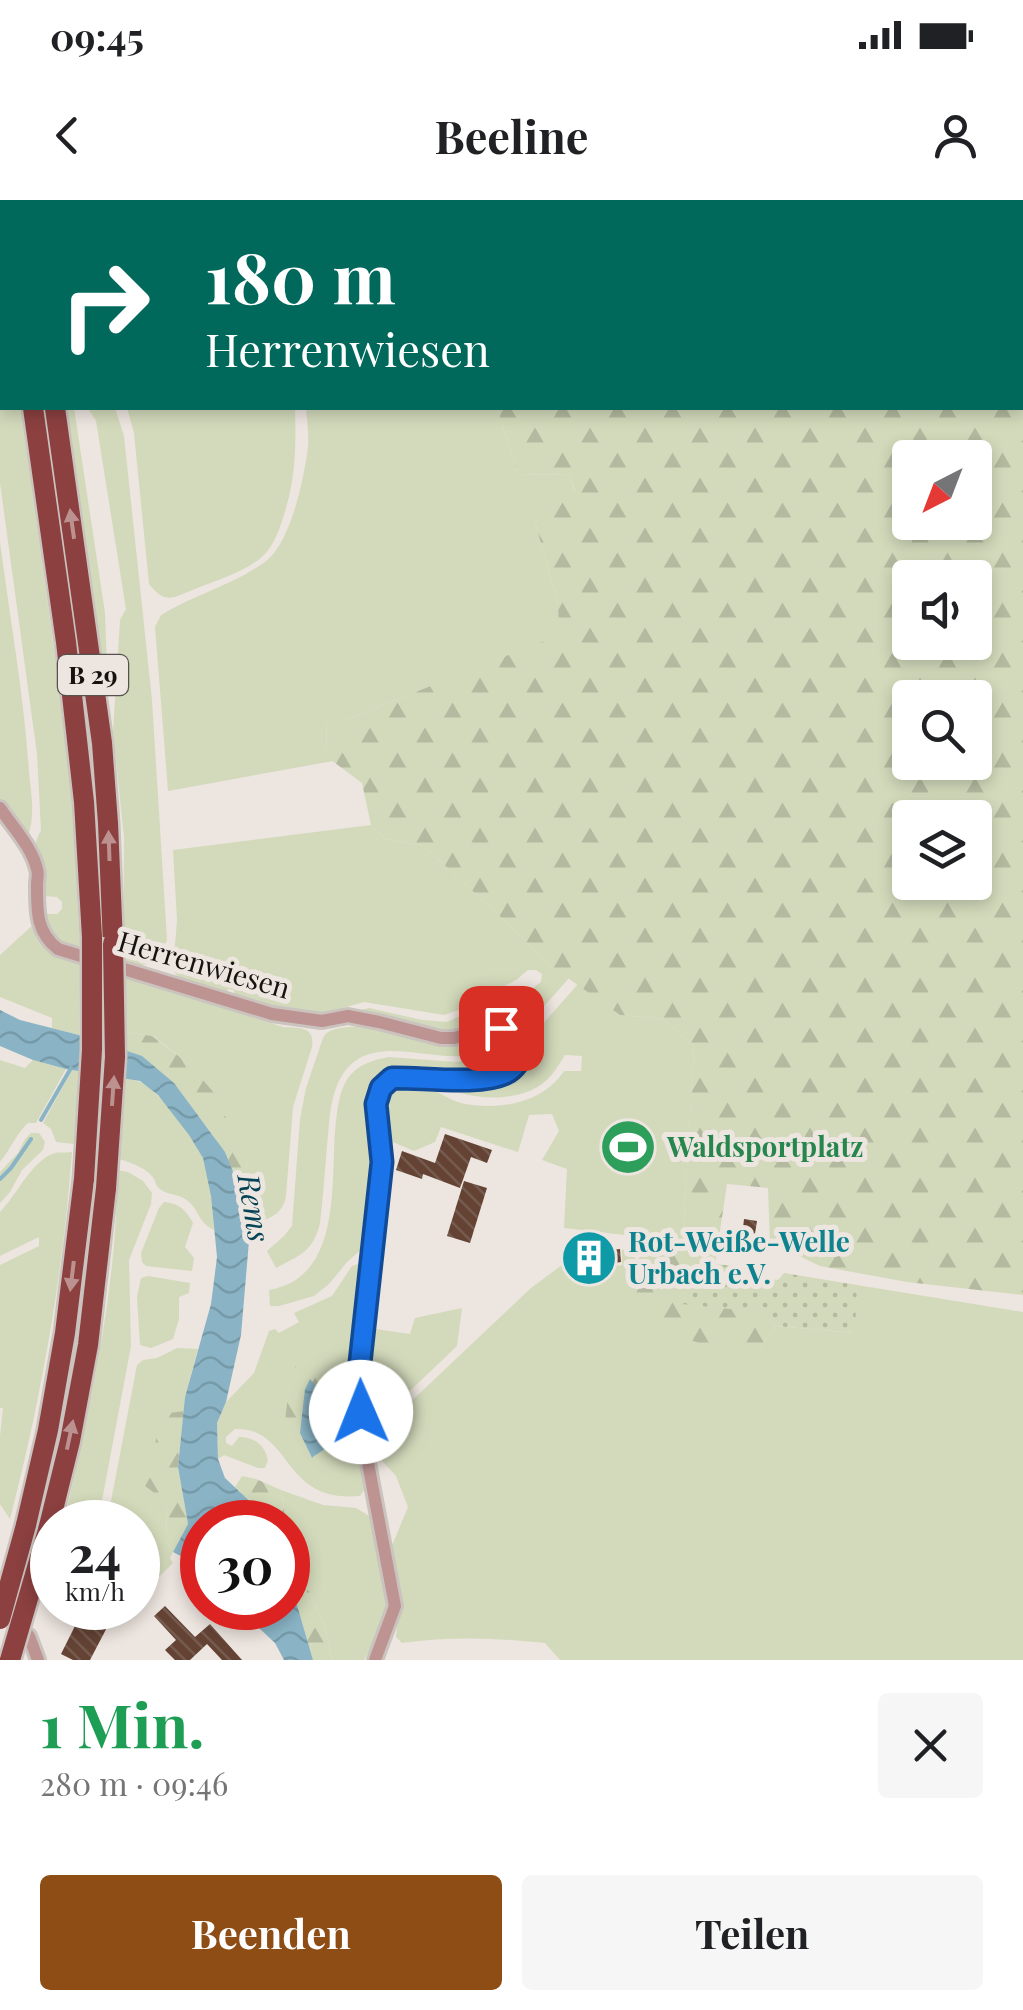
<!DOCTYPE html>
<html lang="de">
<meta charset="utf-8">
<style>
:root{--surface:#fff;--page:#f6f6f6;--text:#202124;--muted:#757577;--accent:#8d4d15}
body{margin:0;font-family:"Playfair Display",serif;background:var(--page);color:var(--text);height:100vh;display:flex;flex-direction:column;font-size:38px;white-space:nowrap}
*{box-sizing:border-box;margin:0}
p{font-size:32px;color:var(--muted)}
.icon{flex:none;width:55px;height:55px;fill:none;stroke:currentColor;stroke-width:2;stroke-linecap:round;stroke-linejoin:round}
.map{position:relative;height:1460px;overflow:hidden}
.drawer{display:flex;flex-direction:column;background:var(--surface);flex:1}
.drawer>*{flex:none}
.banner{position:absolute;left:0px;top:0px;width:1025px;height:210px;box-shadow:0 5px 15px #0003;background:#00695c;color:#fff;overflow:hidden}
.needle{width:65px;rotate:222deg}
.controls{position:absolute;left:892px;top:240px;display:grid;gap:20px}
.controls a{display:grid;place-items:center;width:100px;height:100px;border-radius:10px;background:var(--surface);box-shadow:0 5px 15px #0003;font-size:50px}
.speed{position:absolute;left:30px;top:1300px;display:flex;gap:20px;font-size:50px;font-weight:700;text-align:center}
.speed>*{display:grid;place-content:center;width:130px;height:130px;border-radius:50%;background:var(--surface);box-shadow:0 5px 15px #0003;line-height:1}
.speed small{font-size:25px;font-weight:400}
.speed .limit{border:15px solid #d22;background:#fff;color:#111}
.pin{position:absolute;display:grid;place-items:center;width:85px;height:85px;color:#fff;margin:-42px;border-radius:20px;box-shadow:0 5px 15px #0006}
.me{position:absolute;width:110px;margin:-55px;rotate:359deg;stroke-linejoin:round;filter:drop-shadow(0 0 8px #0008)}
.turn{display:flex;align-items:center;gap:35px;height:210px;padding:0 40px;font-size:45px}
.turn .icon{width:130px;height:130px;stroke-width:2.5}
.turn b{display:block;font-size:70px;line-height:85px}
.round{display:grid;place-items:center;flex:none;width:105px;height:105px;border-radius:10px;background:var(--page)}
.head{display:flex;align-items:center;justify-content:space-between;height:170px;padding:0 40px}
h1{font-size:60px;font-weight:700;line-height:75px;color:#1e9e55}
.cta{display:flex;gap:20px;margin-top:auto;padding:20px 40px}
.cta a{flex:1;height:115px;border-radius:10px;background:var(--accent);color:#fff;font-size:40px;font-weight:700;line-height:115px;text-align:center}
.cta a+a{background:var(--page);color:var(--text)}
.status{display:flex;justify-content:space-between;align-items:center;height:70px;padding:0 50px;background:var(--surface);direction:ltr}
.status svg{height:28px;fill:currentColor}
header{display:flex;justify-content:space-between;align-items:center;height:130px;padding:0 40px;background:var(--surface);font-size:45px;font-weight:700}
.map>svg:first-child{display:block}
.green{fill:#d3dabb;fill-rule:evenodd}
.forest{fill:url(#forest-firs);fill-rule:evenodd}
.garden{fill:url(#garden-dots)}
.water{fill:url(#water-waves)}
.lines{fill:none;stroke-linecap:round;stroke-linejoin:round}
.stream{stroke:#8ab4c5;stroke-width:4}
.building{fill:url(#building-back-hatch)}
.minor-casing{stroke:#cac3be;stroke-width:18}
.trunk-casing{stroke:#cac3be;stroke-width:25}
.minor{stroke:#bd9492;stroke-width:12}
.trunk{stroke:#8c4040;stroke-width:20}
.rail{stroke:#65615d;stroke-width:4;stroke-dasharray:18 18;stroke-linecap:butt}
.trunk-bridge-casing{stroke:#cac3be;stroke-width:25;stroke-linecap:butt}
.trunk-bridge{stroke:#8c4040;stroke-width:20}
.oneway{fill:#bc9290}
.route-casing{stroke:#114b97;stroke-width:25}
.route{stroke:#1a73e8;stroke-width:18}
.labels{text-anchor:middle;stroke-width:10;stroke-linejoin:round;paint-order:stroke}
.shield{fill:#ede5df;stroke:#56514e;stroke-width:2.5}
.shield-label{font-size:25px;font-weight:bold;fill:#151210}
.street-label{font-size:28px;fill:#151210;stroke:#ede5df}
.leisure-label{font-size:28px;font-weight:bold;fill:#27864d;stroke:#ede5df;text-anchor:start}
.culture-label{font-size:28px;font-weight:bold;fill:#0d838f;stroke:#ede5df;text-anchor:start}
.water-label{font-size:30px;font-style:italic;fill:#054356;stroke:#ede5df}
</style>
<div class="status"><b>09:45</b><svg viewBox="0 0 49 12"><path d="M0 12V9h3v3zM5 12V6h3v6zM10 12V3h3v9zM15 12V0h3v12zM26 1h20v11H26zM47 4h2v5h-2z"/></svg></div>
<header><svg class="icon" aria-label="back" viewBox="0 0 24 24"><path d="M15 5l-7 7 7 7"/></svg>Beeline<svg class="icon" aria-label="person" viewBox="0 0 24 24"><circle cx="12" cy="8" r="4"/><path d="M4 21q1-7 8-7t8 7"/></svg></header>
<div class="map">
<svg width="1023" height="1460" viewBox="0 0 1023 1460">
<defs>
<pattern id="forest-firs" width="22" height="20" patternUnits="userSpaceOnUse" patternTransform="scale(2.5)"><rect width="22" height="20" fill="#d3dabb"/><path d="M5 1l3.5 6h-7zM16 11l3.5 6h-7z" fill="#b4baa0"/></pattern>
<pattern id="garden-dots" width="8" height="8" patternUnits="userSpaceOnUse" patternTransform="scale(2.5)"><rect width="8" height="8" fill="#d3dabb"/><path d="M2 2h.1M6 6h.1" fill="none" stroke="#b4baa0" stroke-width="1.8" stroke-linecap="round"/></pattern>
<pattern id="water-waves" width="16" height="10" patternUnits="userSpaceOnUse" patternTransform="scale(2.5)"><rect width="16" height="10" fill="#8ab4c5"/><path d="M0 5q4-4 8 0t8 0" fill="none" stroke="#769aa8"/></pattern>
<pattern id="building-back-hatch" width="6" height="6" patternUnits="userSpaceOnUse" patternTransform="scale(2.5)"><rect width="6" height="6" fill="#644334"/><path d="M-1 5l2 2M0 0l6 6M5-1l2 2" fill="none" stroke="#755a4e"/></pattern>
</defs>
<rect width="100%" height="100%" fill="#ede5df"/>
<g class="green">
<path d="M 0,70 L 2,88 L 2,208 L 21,208 L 22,218 L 71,572 L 80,749 C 59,743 46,737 43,714 L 57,714 L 62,709 L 62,702 L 57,697 L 43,696 C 39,675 28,650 41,631 L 37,554 L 0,283 Z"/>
<polygon points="64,208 74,208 105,413 107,468 103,468"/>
<path d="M 88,208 L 115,208 L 124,236 L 152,500 L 167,740 C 158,761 147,769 123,766 L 124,638 L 113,532 L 120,420 L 126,409 L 96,221 Z"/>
<path d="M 127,208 L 295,208 C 296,251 296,279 282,321 C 278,333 273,346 264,355 C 246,372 217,380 195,389 C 172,398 166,405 149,384 L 134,233 Z"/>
<path d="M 306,208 L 497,208 L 518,275 L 569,274 L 575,292 L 535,322 L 558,404 L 560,435 L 345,520 L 326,520 L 327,557 L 333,561 L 168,591 L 155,427 L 161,415 C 194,395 233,385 265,362 C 291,343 304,278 308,247 C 309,234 307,220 306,208 Z"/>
<path d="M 0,342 C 10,419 24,495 29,572 C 31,592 35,614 29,633 L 23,633 L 0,603 Z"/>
<path d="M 371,625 L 385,639 L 424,646 L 520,735 L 544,761 L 569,778 L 524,829 L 518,829 C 495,806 481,828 454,832 C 425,837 389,821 361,814 L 361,810 L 369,808 L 422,820 L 447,822 L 522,787 L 533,788 L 541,782 L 542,774 L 536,770 L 528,770 L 516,780 L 461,809 L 444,815 L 364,802 L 321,814 L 267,809 L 235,802 L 234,790 L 228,789 L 226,795 L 181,781 L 175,773 L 171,754 L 175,745 L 177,720 L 173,650 Z"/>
<path d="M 34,724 C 34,751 58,757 80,763 L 79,835 L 52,828 L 52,818 L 0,797 L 0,755 Z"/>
<path d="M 125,776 L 283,827 C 299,828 315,826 312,847 L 293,907 L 286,996 C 283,1013 273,1017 257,1023 L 252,1010 L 244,1009 L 236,979 L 244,976 L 247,963 L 189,864 L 153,836 L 126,832 Z"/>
<path d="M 578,784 L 620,815 L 663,819 L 694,846 L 683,1037 L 659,1039 L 564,1028 L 567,969 L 542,960 L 559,931 L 552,914 L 529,915 L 518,952 L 441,927 L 435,942 L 414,951 L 388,940 C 386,930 381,919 381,909 C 382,883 409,879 429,888 C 441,893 451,901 465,904 C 501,910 543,903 564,871 L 581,871 L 582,856 L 565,855 C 558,866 551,879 539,886 C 516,901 477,900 451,890 L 452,887 C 472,885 523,885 528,860 C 529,854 526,849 526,843 Z"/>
<path d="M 360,826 C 391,827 420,847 450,846 C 465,846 477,839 490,835 L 496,836 L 497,839 C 460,888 363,808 335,891 C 329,909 329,928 327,945 C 325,971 323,997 320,1023 C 313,1052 300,1055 276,1068 L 267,1051 L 284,1036 L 292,1026 L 300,919 L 306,888 L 323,838 C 329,826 348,828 360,826 Z"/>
<path d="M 389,857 L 456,862 L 493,857 L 503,859 L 503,863 C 480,876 454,875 428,874 C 412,873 388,868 376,880 C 366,890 369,905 371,917 C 379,958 374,1000 371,1041 L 347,1062 L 329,1084 L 314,1096 L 279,1106 L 270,1106 L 269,1090 C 341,1078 331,986 335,931 C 337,913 338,893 348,878 C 358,864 373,860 389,857 Z"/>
<path d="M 0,860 L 25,868 L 33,860 L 66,869 L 36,923 L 28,923 C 16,934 10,950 0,962 Z"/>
<polygon points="72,870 79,871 74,944 56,942 51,929 43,923"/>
<path d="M 121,877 C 129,879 137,880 144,884 C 163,897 195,937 204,959 C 212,981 212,1007 214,1030 C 198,1022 200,1012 189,1002 C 180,993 168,996 160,989 C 154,984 157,982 152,976 C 143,966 128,962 116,958 Z"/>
<polygon points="31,933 39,933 45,942 43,950 22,970 10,992 0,1003 0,972 18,953 25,939"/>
<path d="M 72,952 C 63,1076 41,1199 10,1319 L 0,1304 L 0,1236 L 3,1208 L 0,1208 L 0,1065 L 39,1046 L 39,1037 L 0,1056 L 0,1012 C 16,996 33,959 55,953 C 60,952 66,953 72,952 Z"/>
<path d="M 117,970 L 128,972 L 143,981 L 152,993 L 151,1004 L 129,1060 L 131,1146 L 98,1322 L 64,1322 C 89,1207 118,1089 117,970 Z"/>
<path d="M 164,1002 C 179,1003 186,1010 193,1023 L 185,1047 L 194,1058 L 192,1071 L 146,1066 L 142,1062 L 141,1053 L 159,1008 Z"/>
<path d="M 622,1049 L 638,1060 L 612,1090 L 759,1149 L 776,1126 L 854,1133 L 857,1085 L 1023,1112 L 1023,1460 L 560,1460 L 545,1443 C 497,1438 451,1436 402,1443 L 396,1437 L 401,1389 L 391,1348 L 408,1307 L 396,1276 L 372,1250 L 383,1228 L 531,1088 L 562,1065 L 580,1070 L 622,1065 Z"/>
<path d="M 361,1063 L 366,1073 L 352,1169 L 351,1209 L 364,1281 L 364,1290 L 360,1296 C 280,1303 293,1227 235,1229 L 226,1237 L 226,1243 L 232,1246 L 239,1237 C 255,1237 265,1246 268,1260 L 265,1268 L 258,1268 L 224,1255 L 218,1259 L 217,1223 L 226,1202 L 254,1173 L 269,1131 L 275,1129 L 279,1133 L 299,1122 L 294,1113 L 332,1096 L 352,1066 ZM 312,1160 L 341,1234 L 311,1258 L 283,1242 Z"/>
<polygon points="148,1076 190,1083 189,1093 179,1097 179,1119 173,1139 151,1148 140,1145 137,1097 141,1078"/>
<polygon points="462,1108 457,1146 374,1225 371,1223 371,1217 363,1215 361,1180 369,1128 410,1134 415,1118"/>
<polygon points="177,1148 198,1149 185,1197 184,1211 162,1215 167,1302 166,1340 173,1352 170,1358 173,1363 144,1392 138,1392 138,1322 107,1322 137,1165 143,1160 157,1158"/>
<polygon points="281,1290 323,1305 356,1308 371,1317 386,1404 379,1433 364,1460 332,1460 325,1427 291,1352"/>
</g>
<g class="forest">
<path d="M 470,0 L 1023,0 L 1023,1095 L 907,1082 L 820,1066 L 770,1042 L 768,988 L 727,984 L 714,1071 L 776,1126 L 759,1149 L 710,1146 L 646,1127 L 612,1089 L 631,1066 L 659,1039 L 683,1036 L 694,846 L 663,819 L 620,815 L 544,761 L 520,735 L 424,646 L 385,639 L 371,625 L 362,583 L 327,557 L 326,520 L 345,520 L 559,435 L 558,404 L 535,322 L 575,291 L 569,274 L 518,275 L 497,208 L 1022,208 L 1022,2 L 472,2 ZM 910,258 L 975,258 L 975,322 L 910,322 ZM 910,378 L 975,378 L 975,442 L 910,442 ZM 910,498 L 975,498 L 975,562 L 910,562 ZM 910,618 L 975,618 L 975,682 L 910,682 Z"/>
<path d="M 126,832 L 152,836 L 189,864 L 215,894 L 247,963 L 244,976 L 236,979 C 212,917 173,892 125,849 Z"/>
<path d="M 312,1160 C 328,1183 340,1205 341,1234 L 327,1247 L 330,1233 L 300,1233 L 312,1258 L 298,1257 L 283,1243 L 289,1183 L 297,1163 Z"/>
<polygon points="184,1211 178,1267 188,1324 173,1352 166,1340 167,1302 145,1286 162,1214"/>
<polygon points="242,1276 256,1279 281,1290 286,1322 272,1322 235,1287"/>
<polygon points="288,1332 291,1352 325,1427 332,1460 313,1460 288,1374"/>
</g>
<polygon class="garden" points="715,1064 734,1066 738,1074 778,1080 784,1073 857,1085 855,1133 776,1126 759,1112 681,1104 690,1078 713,1071"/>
<g class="water">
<polygon points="0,810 20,820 79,835 142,856 174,883 225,952 243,996 249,1041 241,1135 226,1202 217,1223 218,1259 225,1278 272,1322 202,1322 202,1367 173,1352 188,1324 178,1267 185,1197 211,1104 217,1057 211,996 203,958 189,935 158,895 140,881 66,869 33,860 0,846"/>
<path d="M 310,1179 C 324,1193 339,1231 325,1248 C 322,1252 316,1254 312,1258 L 300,1233 L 305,1189 Z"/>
<polygon points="288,1374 313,1460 284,1460 275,1443 238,1408 288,1408"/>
</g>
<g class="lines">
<g class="stream">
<polyline points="41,920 71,868"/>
<polyline points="0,979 11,968 31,939"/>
</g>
</g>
<g class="building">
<polygon points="445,934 492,950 487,963 471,957 460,988 423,974 422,979 396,970 402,951 435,963"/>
<polygon points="464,981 487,988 470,1043 447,1036"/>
<polygon points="744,1019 757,1021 754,1040 765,1041 763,1054 731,1050 733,1036 742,1037"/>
<polygon points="620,1049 621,1062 581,1068 579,1054"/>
<polygon points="165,1406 195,1437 210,1424 242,1460 222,1460 207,1444 190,1460 175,1460 165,1450 176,1440 154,1416"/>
<polygon points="79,1408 101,1408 114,1414 90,1460 73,1460 61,1454 78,1420 74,1418"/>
</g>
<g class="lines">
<g class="minor-casing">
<g id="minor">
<path d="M 0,608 C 12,626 32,647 37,669 C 39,674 37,679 37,685 C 37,711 36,732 58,749 L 272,814 L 322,821 L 348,816 L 379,822 L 441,838 L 454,838 L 492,828 L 501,828 L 517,842 L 521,855 C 518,863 514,869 506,873 C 480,886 421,877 392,878 L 381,888 L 376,903 L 382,962 L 358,1181 L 364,1242 L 395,1406 L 375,1460"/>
<polyline points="15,1426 29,1436 38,1460"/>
</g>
</g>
<g class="trunk-casing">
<g id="trunk">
<polyline points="4,0 4,2"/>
<polyline points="27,0 27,2"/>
<polyline points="33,208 66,442 84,602 92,737"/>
<polyline points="55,208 102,543 108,623 113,744"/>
<polyline points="26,1325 48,1230 65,1133 84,979"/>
<polyline points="48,1330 70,1241 88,1145 106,988"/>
</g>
</g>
<use href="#minor" class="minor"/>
<use href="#trunk" class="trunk"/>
<polyline class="rail" points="0,1458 2,1460"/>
<g class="trunk-bridge-casing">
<g id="trunk-bridge">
<polyline points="84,979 92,850 92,737"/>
<polyline points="106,988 115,857 113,744"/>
<polyline points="0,1419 26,1325"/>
<polyline points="10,1460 48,1330"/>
</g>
</g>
<use href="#trunk-bridge" class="trunk-bridge"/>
</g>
<defs><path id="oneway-solid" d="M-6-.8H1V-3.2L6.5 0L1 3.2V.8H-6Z" transform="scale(2.5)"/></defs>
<g class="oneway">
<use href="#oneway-solid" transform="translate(72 324) rotate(-98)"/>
<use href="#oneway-solid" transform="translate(109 646) rotate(-92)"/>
<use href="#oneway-solid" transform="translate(113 891) rotate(-86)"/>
<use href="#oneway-solid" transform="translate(72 1076) rotate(97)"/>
<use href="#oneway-solid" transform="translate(70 1235) rotate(-78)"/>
</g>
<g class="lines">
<g class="route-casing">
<path id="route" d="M 361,1212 L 358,1181 L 382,962 L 376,904 L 381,888 L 392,878 C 420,877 481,886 506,873 C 514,869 518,862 522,855 L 517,842 L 501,828"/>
</g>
<use href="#route" class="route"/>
</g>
<defs>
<g id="stadium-disc" transform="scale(2.875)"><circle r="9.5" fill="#2e9e5b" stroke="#ede5df"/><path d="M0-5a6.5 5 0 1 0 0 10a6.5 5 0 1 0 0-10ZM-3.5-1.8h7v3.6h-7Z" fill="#fff"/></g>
<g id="building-disc" transform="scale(2.875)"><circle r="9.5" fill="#0f9aa8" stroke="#ede5df"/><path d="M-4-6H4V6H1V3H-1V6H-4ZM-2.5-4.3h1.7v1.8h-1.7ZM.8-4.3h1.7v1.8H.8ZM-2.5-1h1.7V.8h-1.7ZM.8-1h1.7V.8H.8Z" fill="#fff"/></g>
</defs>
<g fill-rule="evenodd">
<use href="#stadium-disc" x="628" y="947"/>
<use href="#building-disc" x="589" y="1058"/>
</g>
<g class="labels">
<rect class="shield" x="58" y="455" width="70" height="40" rx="8"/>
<g class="shield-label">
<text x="93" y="484">B 29</text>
</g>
<g class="street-label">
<text transform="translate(204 765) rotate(16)" y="10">Herrenwiesen</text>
</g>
<g class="leisure-label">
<text x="667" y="957">Waldsportplatz</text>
</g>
<g class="culture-label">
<text x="628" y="1052">Rot-Weiße-Welle<tspan x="628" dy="32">Urbach e.V.</tspan></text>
</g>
<g class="water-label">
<text transform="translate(253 1008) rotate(80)" y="10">Rems</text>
</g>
</g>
</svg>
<div class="controls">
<a><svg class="needle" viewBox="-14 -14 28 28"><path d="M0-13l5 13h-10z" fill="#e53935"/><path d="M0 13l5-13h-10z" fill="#757577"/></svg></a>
<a><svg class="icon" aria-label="sound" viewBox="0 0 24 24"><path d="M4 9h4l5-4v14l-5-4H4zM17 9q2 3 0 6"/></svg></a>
<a><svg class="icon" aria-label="search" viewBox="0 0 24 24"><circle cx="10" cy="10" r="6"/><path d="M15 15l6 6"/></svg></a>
<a><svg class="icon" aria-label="layers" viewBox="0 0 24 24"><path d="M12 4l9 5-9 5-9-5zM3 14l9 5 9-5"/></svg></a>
</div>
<div class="speed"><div>24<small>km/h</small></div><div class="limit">30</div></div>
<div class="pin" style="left:501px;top:828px;background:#d93025"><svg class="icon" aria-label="arrive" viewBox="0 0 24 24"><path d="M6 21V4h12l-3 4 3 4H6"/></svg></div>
<svg class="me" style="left:361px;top:1212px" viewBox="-20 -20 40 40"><circle r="19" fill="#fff"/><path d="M0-13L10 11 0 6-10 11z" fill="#1a73e8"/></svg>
<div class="banner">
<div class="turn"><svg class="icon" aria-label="right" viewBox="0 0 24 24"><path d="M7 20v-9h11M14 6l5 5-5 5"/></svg><div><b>180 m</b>Herrenwiesen</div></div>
</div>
</div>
<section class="drawer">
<div class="head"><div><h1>1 Min.</h1><p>280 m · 09:46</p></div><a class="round"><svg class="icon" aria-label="close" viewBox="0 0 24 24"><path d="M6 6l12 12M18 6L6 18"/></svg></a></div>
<div class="cta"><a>Beenden</a><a>Teilen</a></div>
</section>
